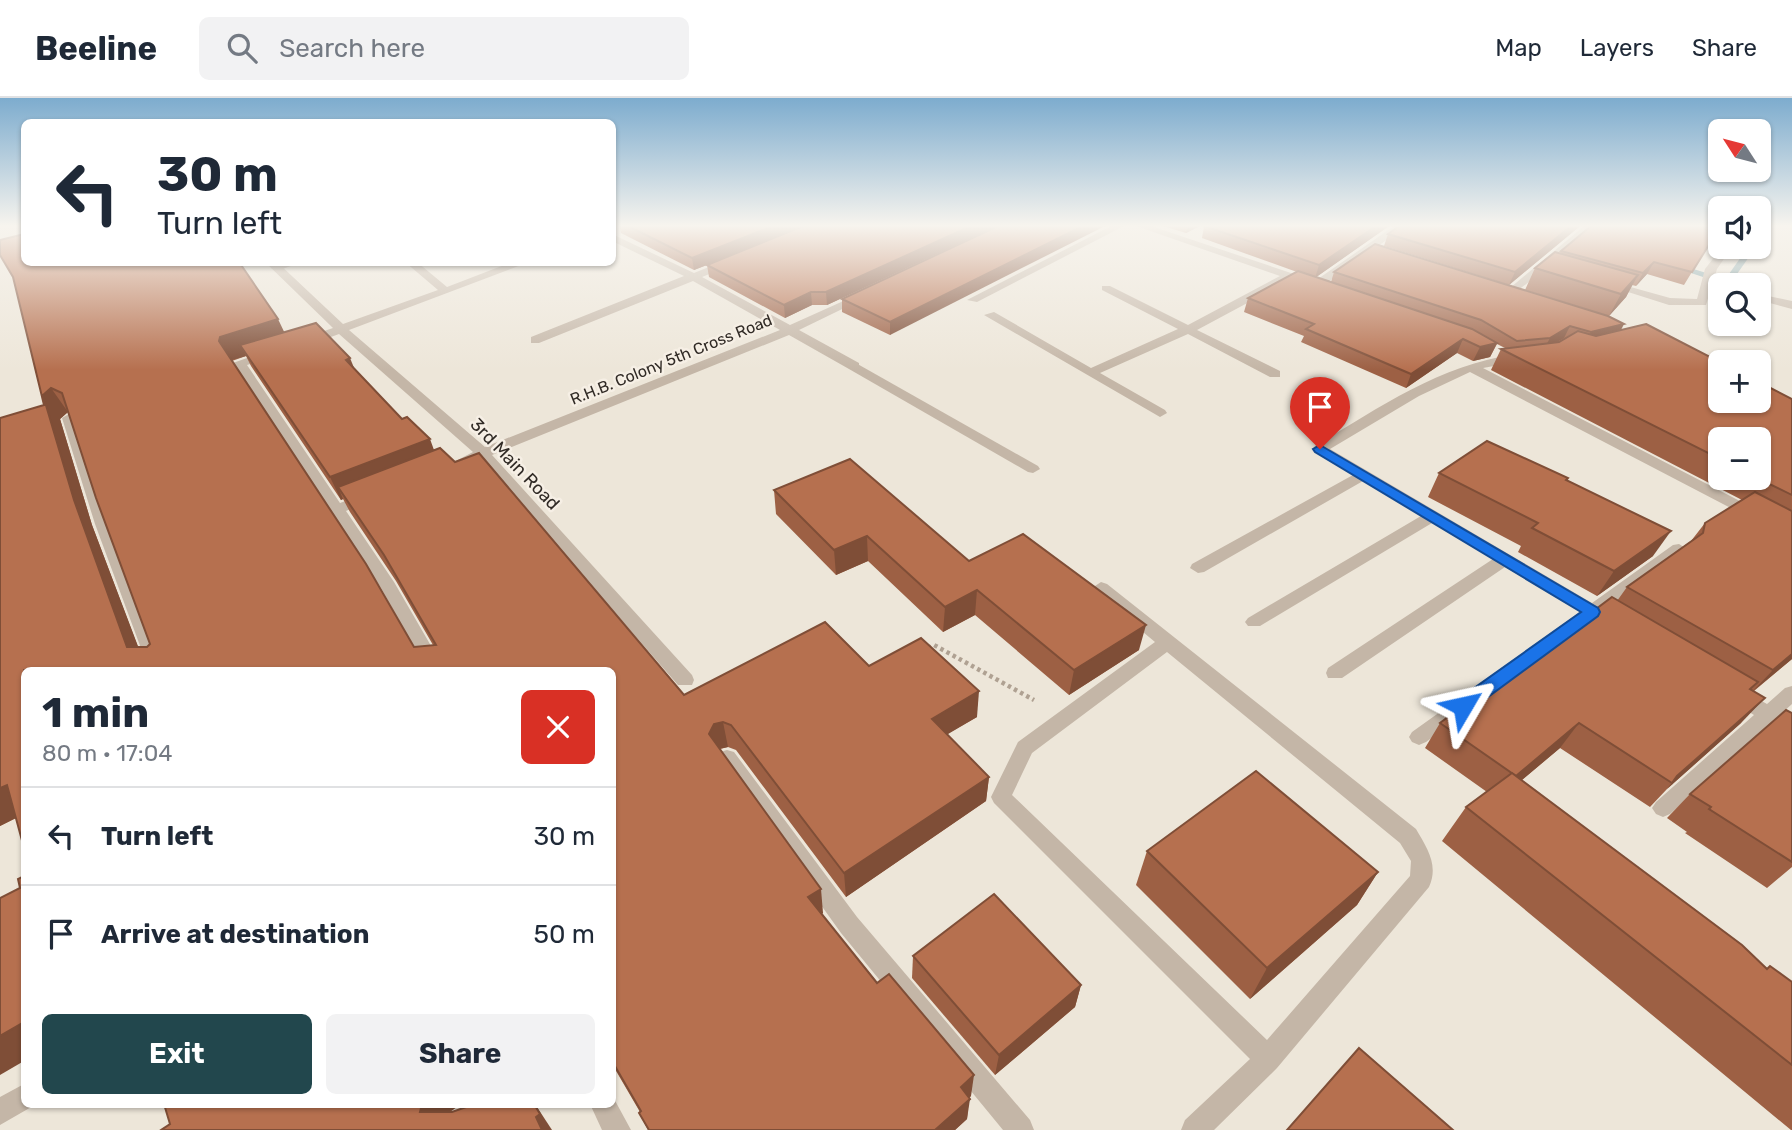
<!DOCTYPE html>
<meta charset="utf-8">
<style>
:root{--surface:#fff;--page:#f2f2f3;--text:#1f2937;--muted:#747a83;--line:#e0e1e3;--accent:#22474d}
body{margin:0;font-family:Rubik,sans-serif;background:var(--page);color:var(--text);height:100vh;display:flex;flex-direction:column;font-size:26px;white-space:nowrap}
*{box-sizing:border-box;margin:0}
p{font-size:23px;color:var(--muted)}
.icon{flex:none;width:38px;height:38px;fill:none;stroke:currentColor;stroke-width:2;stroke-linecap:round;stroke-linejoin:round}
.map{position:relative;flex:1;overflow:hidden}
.panel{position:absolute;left:21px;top:569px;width:595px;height:441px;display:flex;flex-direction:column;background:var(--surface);border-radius:10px;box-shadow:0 2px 5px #0004}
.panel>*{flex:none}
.hud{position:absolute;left:21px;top:21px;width:595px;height:147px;border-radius:10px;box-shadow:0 2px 5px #0004;background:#fff;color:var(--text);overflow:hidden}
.needle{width:46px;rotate:306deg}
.buttons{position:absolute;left:1708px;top:21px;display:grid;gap:14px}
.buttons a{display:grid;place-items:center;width:63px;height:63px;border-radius:10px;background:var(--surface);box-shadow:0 2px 5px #0004;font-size:35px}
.pin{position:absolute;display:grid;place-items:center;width:60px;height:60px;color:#fff;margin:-72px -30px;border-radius:50% 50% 50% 0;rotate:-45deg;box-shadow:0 0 7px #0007}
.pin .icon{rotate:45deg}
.me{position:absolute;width:77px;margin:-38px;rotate:54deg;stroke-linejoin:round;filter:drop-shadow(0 0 5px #0008)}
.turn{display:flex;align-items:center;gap:24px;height:147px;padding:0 21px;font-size:32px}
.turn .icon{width:91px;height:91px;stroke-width:2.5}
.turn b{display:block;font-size:49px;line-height:60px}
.round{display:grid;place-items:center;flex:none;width:74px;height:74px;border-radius:10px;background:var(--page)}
.summary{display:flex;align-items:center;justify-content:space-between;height:119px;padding:0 21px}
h1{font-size:42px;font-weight:700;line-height:52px}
.cta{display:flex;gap:14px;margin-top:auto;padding:14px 21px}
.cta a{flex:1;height:80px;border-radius:10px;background:var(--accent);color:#fff;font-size:28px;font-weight:700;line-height:80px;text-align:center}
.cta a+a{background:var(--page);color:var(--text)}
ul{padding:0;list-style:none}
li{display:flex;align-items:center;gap:21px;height:98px;padding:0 21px;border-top:2px solid var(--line)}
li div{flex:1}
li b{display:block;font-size:26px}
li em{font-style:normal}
header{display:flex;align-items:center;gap:42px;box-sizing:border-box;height:98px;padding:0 35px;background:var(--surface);border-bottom:2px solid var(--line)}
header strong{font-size:33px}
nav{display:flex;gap:38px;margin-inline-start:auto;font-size:24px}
.search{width:490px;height:63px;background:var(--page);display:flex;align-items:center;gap:18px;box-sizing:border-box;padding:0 24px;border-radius:10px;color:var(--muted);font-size:26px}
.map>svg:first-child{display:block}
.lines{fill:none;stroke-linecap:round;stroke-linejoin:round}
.stream{fill:#7ca1a7;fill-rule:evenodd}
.path{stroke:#afa192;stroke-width:4.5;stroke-dasharray:3.5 3.5;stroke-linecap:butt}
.service{fill:#c4b6a7;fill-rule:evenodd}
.minor{fill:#c4b6a7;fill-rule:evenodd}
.wall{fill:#9d6044;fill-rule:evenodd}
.shaded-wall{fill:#7f4e37}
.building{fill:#b6704f;stroke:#7f4e37;stroke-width:2;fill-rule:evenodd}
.route{fill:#1a73e8;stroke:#114b97;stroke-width:2}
.labels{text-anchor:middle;stroke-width:5;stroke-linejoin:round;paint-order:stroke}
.far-street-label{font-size:16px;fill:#312b26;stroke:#f6efe5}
.street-label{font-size:18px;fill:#312b26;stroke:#f6efe5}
</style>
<header>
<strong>Beeline</strong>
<div class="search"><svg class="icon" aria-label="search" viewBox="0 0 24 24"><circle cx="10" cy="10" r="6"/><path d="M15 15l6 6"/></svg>Search here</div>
<nav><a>Map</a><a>Layers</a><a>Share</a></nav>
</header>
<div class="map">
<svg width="1792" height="1032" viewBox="0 0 1792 1032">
<rect width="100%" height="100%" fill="#ede6d9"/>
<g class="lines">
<g class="stream">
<polygon points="1762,128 1770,128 1762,141 1759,142 1759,133"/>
<polygon points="1748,149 1756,149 1737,176 1738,187 1727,187 1670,168 1674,165 1729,182 1729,176"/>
</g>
<polyline class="path" points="928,550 934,547 1034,602"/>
<g class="service">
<polygon points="284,164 302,164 277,173 271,170"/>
<polygon points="1707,187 1720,189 1720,195 1703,192 1703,188"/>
<polygon points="1759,196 1792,203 1792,211 1759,202"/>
<polygon points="854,264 1038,368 1040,371 1033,375 1028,374 849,271 849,265"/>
</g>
<g class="minor">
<polygon points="1111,128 1124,128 977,204 967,202"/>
<polygon points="1136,128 1151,128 1315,183 1394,128 1406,128 1321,189 1290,182 1197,232 1280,273 1280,279 1270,279 1188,236 1100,275 1165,312 1167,315 1160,319 984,217 994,214 1091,270 1178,231 1102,192 1102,188 1110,188 1188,227 1280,178"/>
<polygon points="1584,128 1595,128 1550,167 1555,169 1555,173 1544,172 1512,197 1489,189 1495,186 1510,190"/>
<polygon points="612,136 694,175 726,162 734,162 734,166 702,179 790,227 859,196 869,198 799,232 859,265 859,271 849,271 789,237 492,357 692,577 694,582 692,587 678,587 481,361 459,369 452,365 473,354 339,236 309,247 301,247 301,241 333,230 265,164 277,164 343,226 438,192 405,164 417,164 447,189 512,164 529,164 349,232 485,349 780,232 693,183 539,245 531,245 531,239 684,178 612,143"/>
<polygon points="1722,149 1732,149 1717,171 1706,207 1669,207 1603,186 1609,183 1670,200 1697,201 1705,171"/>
<polygon points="269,252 275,256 273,259 247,267 340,405 367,395 375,400 346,413 394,484 445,572 427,572 381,490 233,265"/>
<path d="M 1516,256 L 1522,260 L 1521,263 L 1483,270 L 1792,430 L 1792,442 L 1470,274 L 1419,298 L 1330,351 L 1592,505 L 1673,447 L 1679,446 L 1687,451 L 1605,513 L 1622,526 L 1619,530 L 1607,530 L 1593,522 L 1426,644 L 1419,647 L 1412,644 L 1409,639 L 1412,634 L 1580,514 L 1505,469 L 1342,580 L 1328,580 L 1326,575 L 1328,570 L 1493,461 L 1432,425 L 1260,528 L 1248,528 L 1245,524 L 1248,520 L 1421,418 L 1363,383 L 1204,474 L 1198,475 L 1190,470 L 1192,466 L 1353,377 L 1315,354 L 1313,351 L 1315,348 C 1382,308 1438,268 1516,256 Z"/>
<polygon points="69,316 76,320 111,426 167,572 149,572 95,426 62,320"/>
<path d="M 1101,484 L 1107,486 L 1416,731 C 1427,750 1439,767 1429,789 L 1277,970 L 1214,1032 L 1181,1032 L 1185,1022 L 1250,961 L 994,705 L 991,699 L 1018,644 L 1155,544 L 1095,494 L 1092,490 ZM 1167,554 L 1400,745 L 1411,763 L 1410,778 L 1267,942 L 1012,697 L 1032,655 Z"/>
<path d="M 1792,588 L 1792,606 L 1782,615 L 1792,621 L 1792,638 L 1770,626 L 1670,716 L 1663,719 L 1656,716 L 1652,710 L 1656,704 L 1754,617 L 1731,603 L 1728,598 L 1731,593 C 1744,589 1756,600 1767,606 L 1785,590 Z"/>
<polygon points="727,652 734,654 857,819 1030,1022 1034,1032 1003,1032 841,835 720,666 717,660 720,654"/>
<polygon points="24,986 24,1006 34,1006 33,1008 0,1027 0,999"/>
<polygon points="612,997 631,1032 602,1032 590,1006 612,1006"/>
</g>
</g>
<g class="wall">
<polygon points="620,128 997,128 827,207 812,207 785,220 709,179 707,167 694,172 621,135"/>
<polygon points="998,128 890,237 842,214 842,201"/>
<polygon points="1163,128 1200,128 1186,135"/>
<path d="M 1204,128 L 1389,128 L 1316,179 L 1331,184 L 1334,174 L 1621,232 L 1792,301 L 1792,561 L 1754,593 L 1741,625 L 1667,691 L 1650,709 L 1560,650 L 1522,682 L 1767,870 L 1792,884 L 1792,1032 L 1791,1032 L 1442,743 L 1466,709 L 1487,694 L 1425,650 L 1440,625 L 1617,503 L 1627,489 L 1691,443 L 1705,425 L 1742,402 L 1491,272 L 1501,251 L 1505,250 L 1497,246 L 1490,259 L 1473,263 L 1457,255 L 1406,290 L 1301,244 L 1304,238 L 1244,214 L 1248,200 L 1297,174 L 1202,140 ZM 1720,341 L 1759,380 L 1720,380 Z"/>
<polygon points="1580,128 1509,187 1384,148 1388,136"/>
<polygon points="1720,128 1684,187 1647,176 1636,188 1632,187 1626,199 1609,218 1525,192 1535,170 1560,155 1561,153"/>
<path d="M 13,179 L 285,234 L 354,271 L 402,321 L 684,597 L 869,568 L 977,619 L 947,636 L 989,679 L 986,703 L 846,799 L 736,652 L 728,649 L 720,651 L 823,815 L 821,816 L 971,998 L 969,1000 L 967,1021 L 955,1032 L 648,1032 L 639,1015 L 640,1014 L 612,966 L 612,572 L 24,572 L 16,720 L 0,728 L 0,320 L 44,307 ZM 246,258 L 251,268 L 341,402 L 343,401 L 350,414 L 396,483 L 433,547 L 414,549 L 232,263 ZM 68,314 L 150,546 L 147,549 L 138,549 L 92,427 L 60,321 Z"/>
<polygon points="1439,375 1566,382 1653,458 1597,498 1518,454 1521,448 1428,399"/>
<polygon points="774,392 969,463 1139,552 1069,597 975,517 943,534 868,463 836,477 776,416"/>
<polygon points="1792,615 1792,769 1767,790 1685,735 1687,734 1667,720 1690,696"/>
<polygon points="1147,753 1378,774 1357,807 1250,901 1136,787"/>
<polygon points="913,858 1081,887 1075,909 995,977 912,880"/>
</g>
<g class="shaded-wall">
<polygon points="773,128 805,128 694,172 692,160"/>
<polygon points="971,128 997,128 827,207 826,194"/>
<polygon points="1083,128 1105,128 890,237 890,224"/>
<polygon points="1188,128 1200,128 1186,135"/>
<polygon points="1376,128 1389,128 1315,180 1319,167"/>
<polygon points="1571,128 1580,128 1509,187 1515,174"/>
<polygon points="1654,164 1647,176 1636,188 1643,175"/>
<polygon points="1638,177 1626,199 1609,218 1621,196"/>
<polygon points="811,194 812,207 785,220 784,207"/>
<polygon points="278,221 289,244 240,247 246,258 232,262 231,266 219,243 220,239"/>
<polygon points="1624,226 1618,238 1585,245 1591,234"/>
<polygon points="1570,228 1564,240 1544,251 1550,240"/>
<polygon points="1463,241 1457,255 1406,290 1411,276"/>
<polygon points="1497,245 1490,259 1473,263 1480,249"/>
<polygon points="350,260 359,282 346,262"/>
<polygon points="51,290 68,314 60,321 92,427 147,572 127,549 74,402 43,297"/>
<polygon points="430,341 438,363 338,389 343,401 341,402 330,379"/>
<polygon points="1671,433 1653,458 1597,498 1614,473"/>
<polygon points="867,438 868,463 836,477 834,452"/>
<polygon points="977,492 975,517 943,534 945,509"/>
<polygon points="1146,527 1139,552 1069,597 1074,572"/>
<polygon points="1792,556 1792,561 1752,594 1773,572"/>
<polygon points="979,593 977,619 931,646 932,621"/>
<polygon points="1765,600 1741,625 1667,691 1677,678"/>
<polygon points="723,624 728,649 719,651 709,636 714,626"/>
<polygon points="1579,625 1560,650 1498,702 1516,678"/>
<polygon points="989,679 986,703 846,799 844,775"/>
<polygon points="7,687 24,716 0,728 0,690"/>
<polygon points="1378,774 1357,807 1250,901 1267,870"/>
<polygon points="821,791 823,815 811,823 808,799"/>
<polygon points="1081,887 1075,909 995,977 999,957"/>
<polygon points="24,924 24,963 0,977 0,938"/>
<polygon points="974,977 971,998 958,1009 961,989"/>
<polygon points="970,1001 967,1021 955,1032 935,1032"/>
<polygon points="422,1006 461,1006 442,1020 420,1014"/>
<polygon points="534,1006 535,1006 552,1032 542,1032 536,1019"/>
</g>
<g class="building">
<polygon points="628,128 773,128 692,160"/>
<polygon points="803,128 971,128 826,194 811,194 784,207 707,167"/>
<polygon points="998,128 1083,128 890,224 842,201"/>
<polygon points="1204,128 1376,128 1319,167"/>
<polygon points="1399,128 1571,128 1515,174 1388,136"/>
<polygon points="1591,128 1720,128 1720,129 1692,174 1654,164 1643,175 1561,153"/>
<path d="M 24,136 L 24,164 L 239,164 L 278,221 L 220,239 L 219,243 L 366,466 L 414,549 L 436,547 L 384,457 L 338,389 L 440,350 L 455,364 L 479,355 L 684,597 L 825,524 L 869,568 L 921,540 L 979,593 L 932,621 L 989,679 L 844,775 L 731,627 L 723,624 L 714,626 L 709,636 L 821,791 L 808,799 L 877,885 L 889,876 L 974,977 L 961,989 L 970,1001 L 935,1032 L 649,1032 L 639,1015 L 641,1013 L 612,963 L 612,572 L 24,572 L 24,750 L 7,687 L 0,690 L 0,320 L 44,307 L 13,179 L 0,157 L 0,142 ZM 51,290 L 62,295 L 96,400 L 150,546 L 147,549 L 127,549 L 74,402 L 43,297 Z"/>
<polygon points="1375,146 1608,218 1624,226 1591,234 1570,228 1550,240 1517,243 1481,222 1334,174"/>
<polygon points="1555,154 1638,177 1621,196 1535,170"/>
<polygon points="1298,173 1472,231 1497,245 1480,249 1463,241 1411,276 1306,231 1314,226 1248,200"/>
<polygon points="316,225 350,260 346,262 402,321 407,319 430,341 330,379 240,247"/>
<polygon points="1646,226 1720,264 1720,303 1759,303 1759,284 1792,301 1792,397 1757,380 1759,380 1759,341 1720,341 1720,361 1501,251 1559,244 1578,233 1596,238"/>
<polygon points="1487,343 1568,380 1566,382 1671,433 1614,473 1532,430 1538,425 1439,375"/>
<polygon points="850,361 969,463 1023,436 1146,527 1074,572 977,492 945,509 867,438 834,452 774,392"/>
<polygon points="1755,394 1792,413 1792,556 1773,572 1627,489 1703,435 1705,425"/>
<polygon points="1612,499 1758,584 1750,591 1765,600 1677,678 1672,685 1579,625 1516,678 1440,625 1492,586 1495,587"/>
<polygon points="1786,612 1792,615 1792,764 1709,711 1711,709 1690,696"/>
<polygon points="1256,673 1378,774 1267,870 1147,753"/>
<polygon points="1512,675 1742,847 1767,871 1770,868 1792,884 1792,967 1466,709"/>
<polygon points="24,778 24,924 0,938 0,800 20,790 18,781"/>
<polygon points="994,796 1081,887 999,957 913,858"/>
<polygon points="1359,950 1453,1032 1287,1032"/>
<polygon points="164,1006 422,1006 420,1014 452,1014 469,1008 472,1006 534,1006 540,1016 536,1019 542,1032 161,1032 170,1026"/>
</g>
<linearGradient id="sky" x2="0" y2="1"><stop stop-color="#7dacce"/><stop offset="0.47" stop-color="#f7f4ee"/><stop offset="1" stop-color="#f7f4ee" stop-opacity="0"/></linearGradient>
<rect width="1792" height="272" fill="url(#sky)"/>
<polygon class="route" points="1320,347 1598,510 1600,514 1598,518 1469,613 1456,613 1454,608 1456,603 1581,514 1315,354 1313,351"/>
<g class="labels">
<g class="far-street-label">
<text transform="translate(671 261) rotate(-22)" y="6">R.H.B. Colony 5th Cross Road</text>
</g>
<g class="street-label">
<text transform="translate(515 366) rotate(46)" y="6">3rd Main Road</text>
</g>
</g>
</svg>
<div class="buttons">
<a><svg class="needle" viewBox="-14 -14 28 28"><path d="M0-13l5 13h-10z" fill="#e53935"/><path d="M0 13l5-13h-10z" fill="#747a83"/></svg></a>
<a><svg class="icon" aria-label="sound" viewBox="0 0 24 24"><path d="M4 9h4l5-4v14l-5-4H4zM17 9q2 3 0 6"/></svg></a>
<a><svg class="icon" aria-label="search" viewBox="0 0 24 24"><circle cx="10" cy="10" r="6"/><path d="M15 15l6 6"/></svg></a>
<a>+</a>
<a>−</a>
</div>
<div class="pin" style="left:1320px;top:351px;background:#d93025"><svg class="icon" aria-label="arrive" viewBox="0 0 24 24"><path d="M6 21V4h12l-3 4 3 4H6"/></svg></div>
<svg class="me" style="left:1463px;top:608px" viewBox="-20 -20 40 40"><path d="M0-17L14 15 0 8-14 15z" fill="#1a73e8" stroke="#fff" stroke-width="4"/></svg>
<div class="hud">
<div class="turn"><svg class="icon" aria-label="left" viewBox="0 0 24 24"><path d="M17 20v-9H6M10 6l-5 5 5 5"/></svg><div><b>30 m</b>Turn left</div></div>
</div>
<section class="panel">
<div class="summary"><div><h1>1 min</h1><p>80 m · 17:04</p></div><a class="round" style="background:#d93025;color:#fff"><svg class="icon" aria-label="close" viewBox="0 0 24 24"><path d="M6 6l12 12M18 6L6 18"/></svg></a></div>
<ul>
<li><svg class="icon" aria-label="left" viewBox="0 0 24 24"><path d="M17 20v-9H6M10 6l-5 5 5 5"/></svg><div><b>Turn left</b></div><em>30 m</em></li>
<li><svg class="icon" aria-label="arrive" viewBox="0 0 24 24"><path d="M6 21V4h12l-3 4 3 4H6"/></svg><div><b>Arrive at destination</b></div><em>50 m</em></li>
</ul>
<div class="cta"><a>Exit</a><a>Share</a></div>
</section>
</div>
